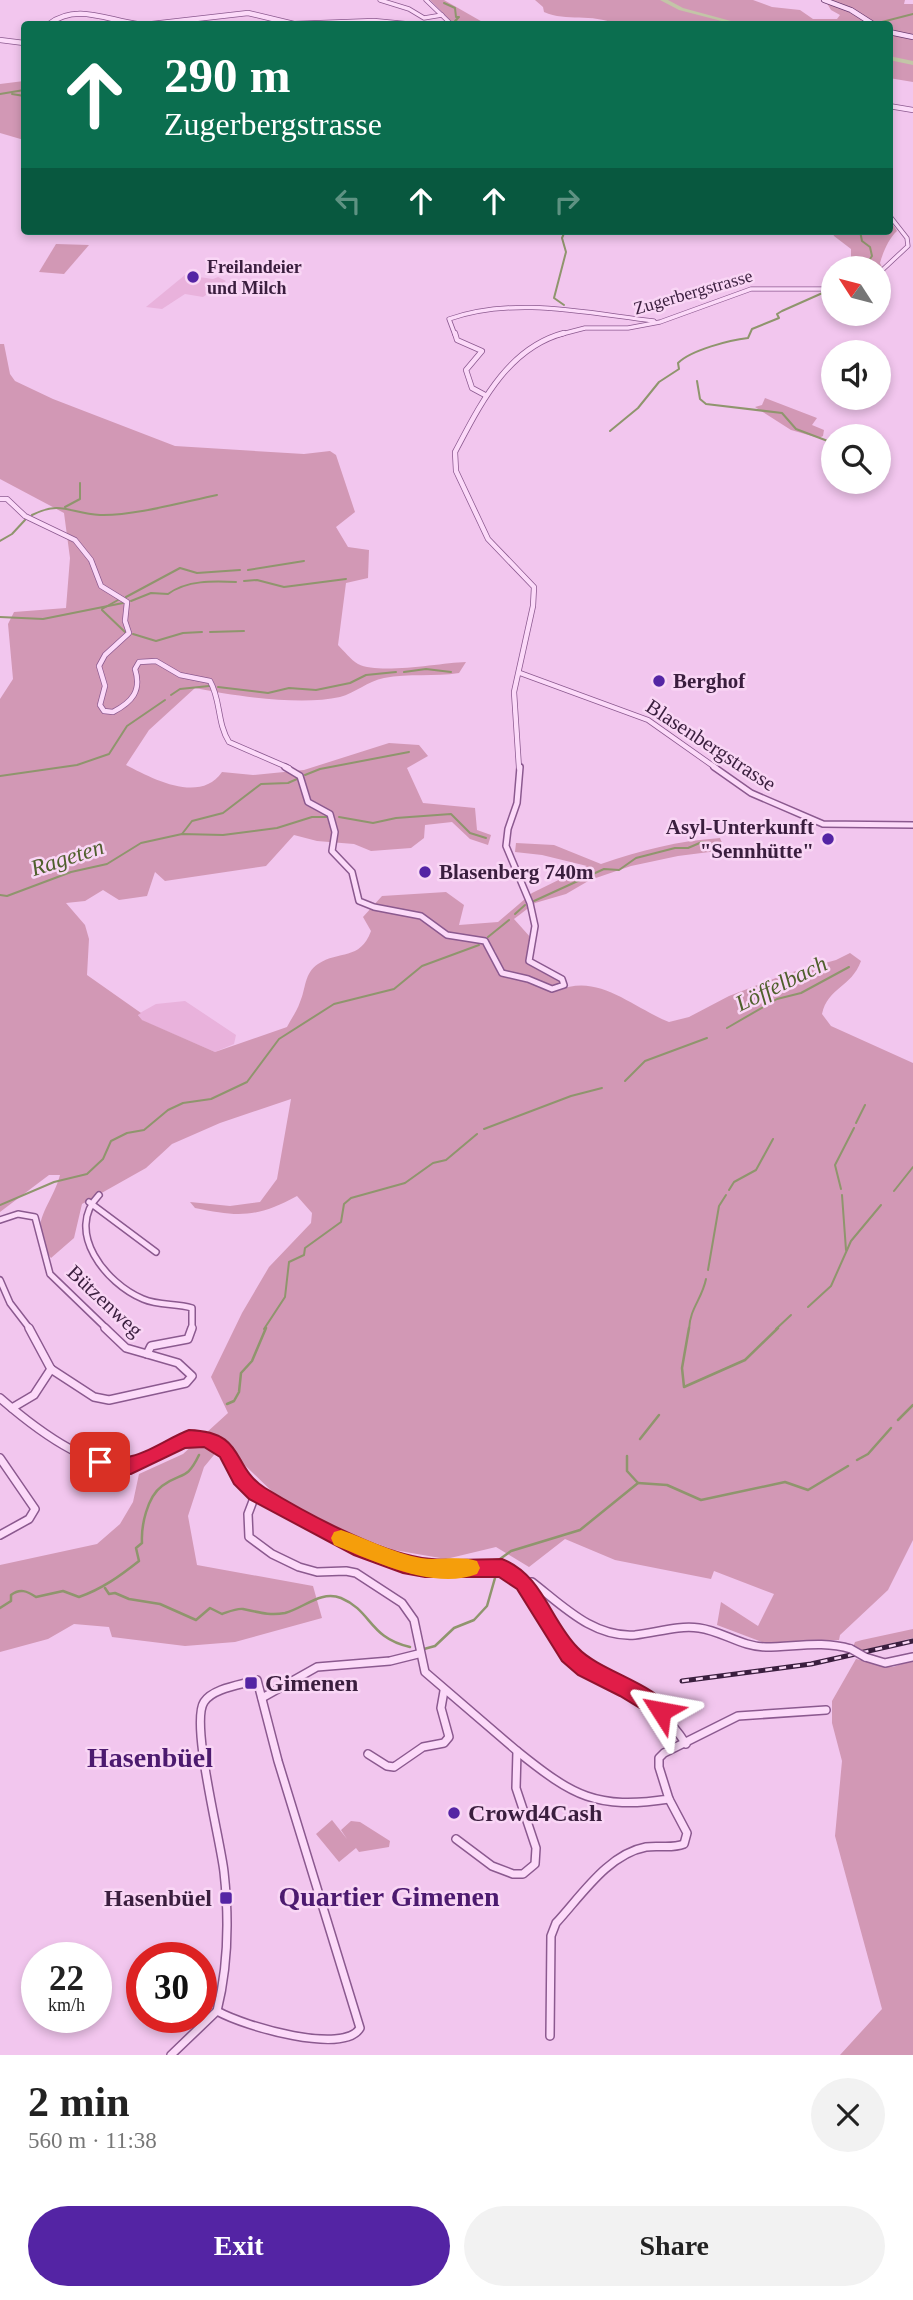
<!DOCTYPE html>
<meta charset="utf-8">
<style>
:root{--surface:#fff;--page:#f2f2f2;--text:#222;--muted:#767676;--accent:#5424a4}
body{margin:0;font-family:Georgia,serif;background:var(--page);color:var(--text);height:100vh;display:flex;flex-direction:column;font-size:26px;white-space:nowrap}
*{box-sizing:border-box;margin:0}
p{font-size:23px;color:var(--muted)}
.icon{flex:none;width:38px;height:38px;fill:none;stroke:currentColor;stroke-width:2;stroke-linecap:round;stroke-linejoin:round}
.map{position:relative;height:2055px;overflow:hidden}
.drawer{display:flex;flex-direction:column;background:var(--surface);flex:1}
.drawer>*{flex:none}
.banner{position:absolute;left:21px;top:21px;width:872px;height:214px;border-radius:7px;box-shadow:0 4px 10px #0003;background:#0b6e4f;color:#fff;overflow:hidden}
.needle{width:46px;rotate:306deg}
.buttons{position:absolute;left:821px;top:256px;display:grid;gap:14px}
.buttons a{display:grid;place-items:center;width:70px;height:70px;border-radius:50%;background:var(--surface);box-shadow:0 4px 10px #0003;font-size:35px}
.speed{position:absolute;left:21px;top:1942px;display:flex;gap:14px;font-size:35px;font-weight:700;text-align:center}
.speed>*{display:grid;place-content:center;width:91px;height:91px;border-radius:50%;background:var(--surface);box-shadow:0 4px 10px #0003;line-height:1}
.speed small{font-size:18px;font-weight:400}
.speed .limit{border:10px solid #d22;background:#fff;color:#111}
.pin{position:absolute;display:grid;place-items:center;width:60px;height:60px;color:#fff;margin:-30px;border-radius:14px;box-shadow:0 4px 10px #0006}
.me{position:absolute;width:77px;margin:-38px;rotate:304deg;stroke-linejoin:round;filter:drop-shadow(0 0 5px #0008)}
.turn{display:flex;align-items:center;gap:24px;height:147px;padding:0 28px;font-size:32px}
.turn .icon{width:91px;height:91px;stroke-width:2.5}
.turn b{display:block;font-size:49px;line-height:60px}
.lanes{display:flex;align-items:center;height:66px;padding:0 28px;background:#0003;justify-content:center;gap:35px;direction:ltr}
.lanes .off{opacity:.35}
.round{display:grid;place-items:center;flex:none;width:74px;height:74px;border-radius:37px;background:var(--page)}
.head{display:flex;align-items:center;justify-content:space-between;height:119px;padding:0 28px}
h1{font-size:42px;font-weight:700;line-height:52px}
.primary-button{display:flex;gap:14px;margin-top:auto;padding:14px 28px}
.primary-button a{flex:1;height:80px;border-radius:42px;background:var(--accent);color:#fff;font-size:28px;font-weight:700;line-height:80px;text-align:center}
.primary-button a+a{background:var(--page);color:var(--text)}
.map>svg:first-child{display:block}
.farmland{fill:#e9b2dc}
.green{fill:#d298b5}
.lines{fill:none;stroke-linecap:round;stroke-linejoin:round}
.stream-far1{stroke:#8f956d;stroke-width:2}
.stream{stroke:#8f956d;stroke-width:2.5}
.river{fill:#c3c5a7;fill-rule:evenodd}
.minor-far3-casing{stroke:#8b598f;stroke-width:5}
.minor-far2-casing{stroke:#8b598f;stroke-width:6}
.minor-far1-casing{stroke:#8b598f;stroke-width:8}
.minor-casing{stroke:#8b598f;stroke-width:10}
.tertiary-casing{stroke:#8b598f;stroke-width:6}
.secondary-casing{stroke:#6b3c71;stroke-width:6}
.minor-far3{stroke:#fcdaf9;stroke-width:3.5}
.minor-far2{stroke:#fcdaf9;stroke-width:4.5}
.minor-far1{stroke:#fcdaf9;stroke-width:5}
.minor{stroke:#fcdaf9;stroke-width:7}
.tertiary{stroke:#fcdaf9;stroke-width:4.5}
.secondary{stroke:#fcdaf9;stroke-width:4.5}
.rail-casing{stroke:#3a1e3e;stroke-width:5}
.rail{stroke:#f9d6f5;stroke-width:2.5;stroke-dasharray:7;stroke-linecap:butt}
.minor-bridge-casing{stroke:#8b598f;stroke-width:10;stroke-linecap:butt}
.minor-bridge{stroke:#fcdaf9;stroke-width:7}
.route{fill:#e11d48;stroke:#92132f;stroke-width:2}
.slow{fill:#f59e0b}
.poi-dot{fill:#5424a4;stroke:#f9d6f5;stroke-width:2.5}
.labels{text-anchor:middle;stroke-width:5;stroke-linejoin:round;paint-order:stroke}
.far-poi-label{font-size:18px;font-weight:bold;fill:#3a1e3e;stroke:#f9d6f5;text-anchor:start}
.far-street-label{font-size:18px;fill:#3a1e3e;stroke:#f9d6f5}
.poi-label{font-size:21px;font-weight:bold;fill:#3a1e3e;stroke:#f9d6f5;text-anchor:start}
.street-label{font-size:21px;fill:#3a1e3e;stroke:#f9d6f5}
.water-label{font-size:23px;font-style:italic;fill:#4f5f2c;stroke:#f9d6f5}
.near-poi-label{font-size:24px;font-weight:bold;fill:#3a1e3e;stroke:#f9d6f5;text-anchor:start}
.near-neighbourhood-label{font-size:28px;font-weight:bold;fill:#4c1a6f;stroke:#f9d6f5}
</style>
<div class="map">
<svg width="913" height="2055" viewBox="0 0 913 2055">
<rect width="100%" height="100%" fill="#f2c6ee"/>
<g class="farmland">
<polygon points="185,275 213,279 218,277 226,281 203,297 185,294 162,309 146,307"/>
<polygon points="185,1001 236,1035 234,1044 215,1052 141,1020 138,1014 156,1004"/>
</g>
<g class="green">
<polygon points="430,0 444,0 486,24 454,24"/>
<path d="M 535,0 L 753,0 L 772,7 L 800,10 L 813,19 L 837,19 L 840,15 L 831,10 L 825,0 L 905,0 L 904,4 L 913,4 L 913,82 L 889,78 L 889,24 L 616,24 C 591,13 567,22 544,12 L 543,7 Z"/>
<polygon points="24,81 24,140 0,133 0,84"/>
<path d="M 889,218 L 897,231 C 889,238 883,252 880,263 L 883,269 L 879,271 L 878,268 L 840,268 L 851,262 L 851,249 L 834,236 L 832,231 L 889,231 Z"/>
<polygon points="56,244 89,245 64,274 39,272"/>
<path d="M 0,344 L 4,344 L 10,374 L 15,381 L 53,399 L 175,446 L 304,454 L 330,451 L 336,455 L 355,512 L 336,527 L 348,547 L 369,550 L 368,578 L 346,583 L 338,645 C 344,651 351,660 358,664 C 380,675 438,663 466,662 L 459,673 C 434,677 409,673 384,678 C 368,681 355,693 340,697 C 301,706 234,696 195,688 L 149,730 L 126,765 C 153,779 200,804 222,772 L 253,775 L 304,770 L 389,743 L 419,745 L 428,756 L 407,768 L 423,803 L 475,808 L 477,830 L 491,835 L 488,845 L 470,839 L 452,822 L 425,825 L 424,838 L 411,848 L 371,851 L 354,844 L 317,841 L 294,835 L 266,866 L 165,881 L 155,872 L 147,896 L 119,900 L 103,890 L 85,901 L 66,903 L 85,925 L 89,939 L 87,975 L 141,1013 L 138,1015 L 142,1020 L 215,1052 L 287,1027 C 291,1019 297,1011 300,1002 C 306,989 304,973 318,964 C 339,950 360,961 371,931 L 363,917 L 382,896 L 446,892 L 464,905 L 459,925 L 498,922 L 532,893 L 587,866 L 542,855 L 515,852 L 516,843 L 554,845 L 601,864 C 641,850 678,841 720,838 L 725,850 L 678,856 L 631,866 L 590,880 L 566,894 L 535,903 L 514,919 L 531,938 L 526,961 C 535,971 549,973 560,981 L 559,986 L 551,986 L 506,973 L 500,969 L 495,951 L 490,952 L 498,974 L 558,991 C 597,972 633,1008 669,1022 L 689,1017 L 729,996 L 789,973 L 836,960 L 850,953 L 861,961 C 851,988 828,987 822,1014 L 831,1026 L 913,1063 L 913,1540 L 888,1590 L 840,1635 L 839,1640 L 765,1643 L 717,1625 L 721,1602 L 758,1626 L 774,1594 L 714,1571 L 711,1579 L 615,1560 L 565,1539 L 529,1567 L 496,1547 L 446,1559 L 394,1550 L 330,1526 L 282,1501 L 223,1444 L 204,1467 L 188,1516 L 197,1565 L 313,1586 L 322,1618 L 235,1642 L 185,1646 L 112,1637 L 109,1627 L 74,1624 L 48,1639 L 0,1652 L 0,1565 L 97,1544 L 120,1524 L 133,1502 L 139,1474 L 183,1454 L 228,1413 L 211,1377 L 242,1313 L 269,1267 L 311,1223 L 312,1213 L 297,1196 C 257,1218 238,1217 195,1208 L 190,1202 L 230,1206 L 260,1202 L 277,1179 L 291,1099 L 220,1123 L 172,1144 L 146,1168 L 82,1204 L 74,1238 L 51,1258 C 25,1225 51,1208 60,1175 L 49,1175 L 0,1212 L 0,699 L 13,679 L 8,624 L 14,612 L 66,608 L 70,558 L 64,513 L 0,479 Z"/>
<polygon points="765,398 817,418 812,425 824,430 823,436 819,438 791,430 755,407 762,405"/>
<polygon points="913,1629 913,1638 860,1651 853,1647 855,1642 862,1640"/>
<polygon points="856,1659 893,1667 913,1660 913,2055 840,2055 882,2009 835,1836 842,1761 832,1723 832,1701"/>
<polygon points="332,1820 347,1839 341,1830 351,1821 360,1822 390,1841 389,1847 359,1852 356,1848 339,1862 316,1834"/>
</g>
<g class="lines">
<g class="stream-far1">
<polyline points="444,3 455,8 456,17 459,17 455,21 464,24"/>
<polyline points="874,24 913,14"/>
<polyline points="0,94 24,90"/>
<polyline points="12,94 24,96"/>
<polyline points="860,231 862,241 870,247 872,256 864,268"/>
<polyline points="564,305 554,298 566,252 562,238 565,231"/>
<polyline points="697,381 700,399 706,404 782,413 796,429 833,443"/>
<path d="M 610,431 L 638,408 L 659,382 L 679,369 L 678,363 C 691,350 730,340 748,338 L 752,329 L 779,318 L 777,314 L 782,311 L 827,291"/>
<polyline points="65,507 80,499 80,483"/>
<path d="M 32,515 C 62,500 71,514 100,515 C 134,516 183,502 217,495"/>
<polyline points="0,541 12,534 25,520"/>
<polyline points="248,570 304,561"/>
<polyline points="244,581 257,580 284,587 346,579"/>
<polyline points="126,597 180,568 197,573 240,570"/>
<path d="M 131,601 L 151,593 L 168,594 C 187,580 213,581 236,582"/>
<polyline points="102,609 118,600"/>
<polyline points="102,610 125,632"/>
<polyline points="0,617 43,619 123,603"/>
<polyline points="210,632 244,631"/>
<polyline points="133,634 156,641 183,633 202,632"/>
<polyline points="404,672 426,669 451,672"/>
<polyline points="218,687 268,693 289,688 316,690 350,683 366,675 396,672"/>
<polyline points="171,695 180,689 209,686"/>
<polyline points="305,775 320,769 409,752"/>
<polyline points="0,776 77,765 109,754 127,726 165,700"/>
<polyline points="339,817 373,823 396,818 451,814 470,833 486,838"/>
<polyline points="182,834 192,821 223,813 261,784 288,783 297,779"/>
<polyline points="0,895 7,896 71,872 107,864 141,843 182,834 223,835 277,828 312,817 328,817"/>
<polyline points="534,901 604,869 619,870 636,858 675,848 688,848 702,842 720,847"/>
<polyline points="515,914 525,905"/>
<polyline points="488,937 509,920"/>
<polyline points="727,1028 777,999 801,993 849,967"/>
<polyline points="625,1081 645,1061 707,1038"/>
<polyline points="856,1123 865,1105"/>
<polyline points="484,1129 571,1096 602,1088"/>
<polyline points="841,1189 835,1165 854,1128"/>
<polyline points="729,1190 734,1182 756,1170 773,1139"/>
<polyline points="894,1191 913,1167"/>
<polyline points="842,1195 846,1250"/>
<polyline points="0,1205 54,1182 87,1174 103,1159 111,1141 127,1133 144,1130 168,1110 183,1103 211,1099 247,1082 279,1039 334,1004 394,989 422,966 479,945"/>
<polyline points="708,1270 719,1206 726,1195"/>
<polyline points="808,1307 831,1286 851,1241 881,1205"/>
<polyline points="264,1329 285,1297 289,1262 304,1255 305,1248 341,1222 344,1204 351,1198 405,1183 433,1163 446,1160 477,1134"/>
<path d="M 689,1329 C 690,1308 702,1299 706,1279"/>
<polyline points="776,1329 791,1315"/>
</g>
<g class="stream">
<polyline points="689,1328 682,1368 684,1387 745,1360 778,1328"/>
<polyline points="227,1404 234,1401 239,1392 241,1373 252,1361 266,1328"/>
<polyline points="898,1420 913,1405"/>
<polyline points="640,1439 659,1415"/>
<polyline points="857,1460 868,1454 891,1428"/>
<polyline points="638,1483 667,1485 701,1500 785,1482 808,1490 848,1466"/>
<polyline points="500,1559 511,1551 580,1530 638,1483 627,1471 627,1456"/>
<path d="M 105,1588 L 109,1594 L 115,1593 L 129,1599 L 160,1604 L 196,1620 L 210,1608 L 222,1614 C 228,1612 237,1608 243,1609 C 258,1612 269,1616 285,1613 C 304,1608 321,1590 341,1598 C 372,1611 369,1638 410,1647"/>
<path d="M 0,1608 L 11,1601 L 11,1595 C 20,1588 27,1591 36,1597 L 63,1591 L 79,1597 C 102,1589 120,1576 139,1561 L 136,1548 L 142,1543 C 141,1526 147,1497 162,1486 C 182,1471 186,1482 199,1455"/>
<polyline points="424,1649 435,1646 454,1628 474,1620 487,1606 495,1578"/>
</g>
<g class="river">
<polygon points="660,0 668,0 683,8 742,24 733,24 679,10"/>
<polygon points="889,56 913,61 913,65 889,60"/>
</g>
<g class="minor-far3-casing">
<g id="minor-far3">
<polyline points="380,0 409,9 424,18 442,15"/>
<polyline points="426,0 451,24"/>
<polyline points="878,274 908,246 907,238 889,215"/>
<path d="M 455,335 L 449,319 C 515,296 586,313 654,321"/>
<polyline points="558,335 585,328 628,328 660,322 751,289 833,289"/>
</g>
</g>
<g class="minor-far2-casing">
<g id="minor-far2">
<polyline points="455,333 457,340 482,351 466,370 472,388 485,395"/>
<path d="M 0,499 L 7,499 L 25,516 L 75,540 L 91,560 L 101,586 L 127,602 L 125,621 L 129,633 L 105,655 L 99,666 L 105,686 L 100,705 L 104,711 L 113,712 C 132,702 142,691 135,669 L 139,662 L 156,661 L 180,675 L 210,681 C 221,700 217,723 229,742 L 289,768"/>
<polyline points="520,673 648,720 716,768"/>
<path d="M 519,768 L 514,692 L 533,606 L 534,587 L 488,539 L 456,471 L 455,452 C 480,405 507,348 564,333"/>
</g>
</g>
<g class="minor-far1-casing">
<g id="minor-far1">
<polyline points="285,767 300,776 308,802 330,814 335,832 332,851 352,872 359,901 374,907 421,916 447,935 485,941 502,973 528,979 552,989 564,985 562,979 529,961 535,926 530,903 506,846 508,829 517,803 520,767"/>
<polyline points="714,767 751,793 823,824 913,825"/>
<path d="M 99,1195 C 64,1231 106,1284 143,1299 C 159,1306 176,1303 192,1308 L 192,1329"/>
<polyline points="89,1202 156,1252"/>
<polyline points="0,1220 18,1214 35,1217 50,1274 107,1329"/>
<polyline points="0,1280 10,1303 30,1329"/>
</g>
</g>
<g class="minor-casing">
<g id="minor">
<polyline points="29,1328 51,1369"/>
<polyline points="105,1328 126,1348 147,1354"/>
<polyline points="51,1369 94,1397 109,1400 186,1383 192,1376 178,1363 147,1354 151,1346 188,1339 192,1328"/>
<path d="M 0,1398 C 31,1425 95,1477 139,1463 C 162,1455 180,1432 207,1439 C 230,1445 233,1471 247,1486 C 258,1497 273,1506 286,1513 C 325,1534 379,1563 423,1568 C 449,1571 477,1560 502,1569 C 538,1582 547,1629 571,1655 C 585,1670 606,1678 624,1688 C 650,1701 670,1719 686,1744"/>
<polyline points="12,1408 34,1395 51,1369"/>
<polyline points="0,1458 35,1509 29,1519 0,1535"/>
<polyline points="256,1493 248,1514 249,1537 272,1554 299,1567 317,1572 346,1571 356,1573 402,1603 414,1620 425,1672 517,1751 516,1788 536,1848 535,1864 523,1874 513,1874 492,1866 456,1839"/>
<path d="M 524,1583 L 532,1582 C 562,1605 593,1638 635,1635 C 656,1633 677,1625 699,1628 C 722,1631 742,1647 766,1647 C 795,1647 822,1640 851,1649"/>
<polyline points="865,1657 885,1663 913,1657"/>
<path d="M 257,1680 L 278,1761 L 360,2028 C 344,2055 246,2027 217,2011 C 228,1967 229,1917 224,1872 C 221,1842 190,1723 204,1702 C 213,1688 241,1685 257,1680 Z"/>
<polyline points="262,1698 317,1667 390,1661 418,1654"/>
<path d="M 517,1751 C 573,1796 596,1810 669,1799 L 659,1767 L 659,1758 L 664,1753 L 738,1716 L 826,1710"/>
<polyline points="368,1754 387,1766 394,1767 423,1747 444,1743 449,1737 441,1708 444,1691"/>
<path d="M 550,2036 L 551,1936 L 556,1923 C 581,1896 608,1854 646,1847 C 660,1845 671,1849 684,1844 L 687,1833 L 669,1799"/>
<polyline points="171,2055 217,2011"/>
</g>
</g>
<g class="tertiary-casing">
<g id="tertiary">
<path d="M 49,24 C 76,3 107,20 137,24"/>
<polyline points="152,24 248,13 294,24 374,21 405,24"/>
<polyline points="0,40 24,43"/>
<polyline points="889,106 913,110"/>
</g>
</g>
<g class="secondary-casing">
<g id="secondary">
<polyline points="824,0 851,10 873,24"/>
<polyline points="889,32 913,37"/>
</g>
</g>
<use href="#minor-far3" class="minor-far3"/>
<use href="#minor-far2" class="minor-far2"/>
<use href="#minor-far1" class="minor-far1"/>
<use href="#minor" class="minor"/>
<use href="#tertiary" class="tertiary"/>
<use href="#secondary" class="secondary"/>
<g class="rail-casing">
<polyline id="rail" points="682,1681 811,1664 913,1641"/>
</g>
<use href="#rail" class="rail"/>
<g class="minor-bridge-casing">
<polyline id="minor-bridge" points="851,1649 865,1657"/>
</g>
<use href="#minor-bridge" class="minor-bridge"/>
</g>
<path class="route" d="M 189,1430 C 247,1432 230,1466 265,1488 C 306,1513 376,1551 422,1558 C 448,1562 476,1559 502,1559 C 543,1575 550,1620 578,1648 C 599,1671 660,1685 671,1711 L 668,1718 L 661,1721 L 620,1696 L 578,1675 L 562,1661 L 517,1589 L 499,1577 L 425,1577 L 403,1573 L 354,1555 L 249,1499 L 234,1484 L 220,1457 L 204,1447 L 185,1448 L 131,1474 L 113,1474 L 93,1468 L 91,1462 L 93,1456 C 104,1452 115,1459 127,1457 C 145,1455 170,1437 189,1430 Z"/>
<path class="slow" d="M 341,1530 C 368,1539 393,1553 421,1558 C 439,1561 460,1555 477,1561 L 480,1568 L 477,1574 C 434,1591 374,1561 334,1545 L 331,1538 L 334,1532 Z"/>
<g class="poi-dot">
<circle cx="193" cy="277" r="7"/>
<circle cx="659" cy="681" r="7"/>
<circle cx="828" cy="839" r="7"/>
<circle cx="425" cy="872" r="7"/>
<rect x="244" y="1676" width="14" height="14" rx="3.5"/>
<circle cx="454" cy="1813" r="7"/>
<rect x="219" y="1891" width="14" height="14" rx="3.5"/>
</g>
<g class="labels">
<g class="far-poi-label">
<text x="207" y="273">Freilandeier<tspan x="207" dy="21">und Milch</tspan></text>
</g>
<g class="far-street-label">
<text transform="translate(693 292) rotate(-16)" y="6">Zugerbergstrasse</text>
</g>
<g class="poi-label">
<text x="673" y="688">Berghof</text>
<text x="814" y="834" text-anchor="end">Asyl-Unterkunft<tspan x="814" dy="24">"Sennhütte"</tspan></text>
<text x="439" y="879">Blasenberg 740m</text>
</g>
<g class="street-label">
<text transform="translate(711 745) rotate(33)" y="7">Blasenbergstrasse</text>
<text transform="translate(105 1301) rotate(43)" y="7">Bützenweg</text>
</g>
<g class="water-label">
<text transform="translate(67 857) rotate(-18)" y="8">Rageten</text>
<text transform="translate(781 983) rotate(-26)" y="8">Löffelbach</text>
</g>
<g class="near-poi-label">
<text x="265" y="1691">Gimenen</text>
<text x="468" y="1821">Crowd4Cash</text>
<text x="212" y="1906" text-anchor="end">Hasenbüel</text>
</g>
<g class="near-neighbourhood-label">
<text x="150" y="1767">Hasenbüel</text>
<text x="389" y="1906">Quartier Gimenen</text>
</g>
</g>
</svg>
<div class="buttons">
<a><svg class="needle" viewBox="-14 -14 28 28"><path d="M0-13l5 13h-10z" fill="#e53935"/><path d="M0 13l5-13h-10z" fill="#767676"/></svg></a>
<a><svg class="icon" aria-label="sound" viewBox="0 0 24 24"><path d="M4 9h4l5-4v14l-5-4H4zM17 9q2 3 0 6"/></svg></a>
<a><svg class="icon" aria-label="search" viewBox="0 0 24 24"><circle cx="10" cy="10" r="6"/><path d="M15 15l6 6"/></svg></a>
</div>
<div class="speed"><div>22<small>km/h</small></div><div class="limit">30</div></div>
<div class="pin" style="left:100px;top:1462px;background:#d93025"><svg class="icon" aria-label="arrive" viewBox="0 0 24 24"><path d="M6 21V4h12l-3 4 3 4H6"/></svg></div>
<svg class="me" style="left:661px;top:1711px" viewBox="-20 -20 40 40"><path d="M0-17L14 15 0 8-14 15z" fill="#e11d48" stroke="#fff" stroke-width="4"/></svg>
<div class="banner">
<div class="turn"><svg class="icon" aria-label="ahead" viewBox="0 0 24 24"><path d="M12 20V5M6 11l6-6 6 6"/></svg><div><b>290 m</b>Zugerbergstrasse</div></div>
<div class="lanes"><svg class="icon off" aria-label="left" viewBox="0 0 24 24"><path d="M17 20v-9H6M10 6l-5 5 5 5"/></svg><svg class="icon" aria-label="ahead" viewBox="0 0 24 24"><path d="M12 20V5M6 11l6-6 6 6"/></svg><svg class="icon" aria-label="ahead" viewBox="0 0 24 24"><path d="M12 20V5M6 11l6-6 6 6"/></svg><svg class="icon off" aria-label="right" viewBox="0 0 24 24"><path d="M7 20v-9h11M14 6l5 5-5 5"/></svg></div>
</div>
</div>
<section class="drawer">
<div class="head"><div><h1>2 min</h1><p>560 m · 11:38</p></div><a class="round"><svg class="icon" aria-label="close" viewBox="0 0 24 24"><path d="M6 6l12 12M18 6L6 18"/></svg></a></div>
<div class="primary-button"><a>Exit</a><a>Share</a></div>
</section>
